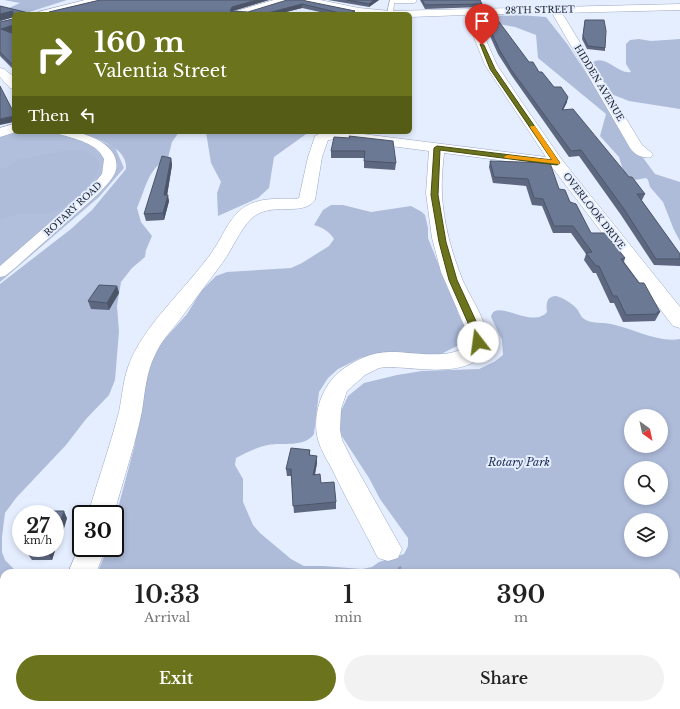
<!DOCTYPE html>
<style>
:root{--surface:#fff;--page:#f2f2f2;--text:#222;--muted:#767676;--accent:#6b731c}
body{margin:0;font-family:"Libre Baskerville",serif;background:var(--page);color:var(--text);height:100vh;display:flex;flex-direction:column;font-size:15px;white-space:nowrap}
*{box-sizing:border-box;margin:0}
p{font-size:13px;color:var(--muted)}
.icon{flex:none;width:22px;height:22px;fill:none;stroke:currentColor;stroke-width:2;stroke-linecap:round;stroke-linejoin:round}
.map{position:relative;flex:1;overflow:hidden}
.side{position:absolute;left:0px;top:569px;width:680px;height:140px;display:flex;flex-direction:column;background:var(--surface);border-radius:12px 12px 0 0;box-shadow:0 2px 6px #0003}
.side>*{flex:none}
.hud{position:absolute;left:12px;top:12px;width:400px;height:122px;border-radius:6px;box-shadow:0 2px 6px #0003;background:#6b731c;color:#fff;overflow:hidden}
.needle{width:26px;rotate:147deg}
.fabs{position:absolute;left:624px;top:409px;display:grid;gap:8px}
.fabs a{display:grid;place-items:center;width:44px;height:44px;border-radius:50%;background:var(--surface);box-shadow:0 2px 6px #0003;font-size:20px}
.speed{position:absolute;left:12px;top:505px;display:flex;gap:8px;font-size:20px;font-weight:700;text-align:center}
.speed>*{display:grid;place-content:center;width:52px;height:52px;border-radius:50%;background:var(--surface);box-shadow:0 2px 6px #0003;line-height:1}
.speed small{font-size:10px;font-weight:400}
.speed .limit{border:2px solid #111;border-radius:6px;background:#fff;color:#111}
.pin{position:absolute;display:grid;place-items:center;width:34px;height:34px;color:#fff;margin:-41px -17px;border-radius:50% 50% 50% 0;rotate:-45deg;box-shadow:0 0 4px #0007}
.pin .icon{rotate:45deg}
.me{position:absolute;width:44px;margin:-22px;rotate:345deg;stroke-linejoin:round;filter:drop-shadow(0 0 3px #0008)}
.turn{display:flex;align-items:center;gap:14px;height:84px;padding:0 16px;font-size:18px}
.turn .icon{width:52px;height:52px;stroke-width:2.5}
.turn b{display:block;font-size:28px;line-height:34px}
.then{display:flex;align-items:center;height:38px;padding:0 16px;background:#0003;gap:8px;font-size:15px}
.eta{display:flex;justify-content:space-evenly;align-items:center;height:68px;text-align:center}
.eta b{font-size:24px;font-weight:600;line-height:28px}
.action{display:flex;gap:8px;margin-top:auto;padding:8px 16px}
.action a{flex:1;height:46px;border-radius:24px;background:var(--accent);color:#fff;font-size:16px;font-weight:600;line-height:46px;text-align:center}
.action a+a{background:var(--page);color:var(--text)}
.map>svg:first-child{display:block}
.green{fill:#b1bfdc}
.forest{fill:#aebcda;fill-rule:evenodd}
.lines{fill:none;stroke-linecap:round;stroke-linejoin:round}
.service-casing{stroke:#9ca9c4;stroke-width:1}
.pedestrian-casing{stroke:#9ca9c4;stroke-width:1}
.minor-casing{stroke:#9ca9c4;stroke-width:1}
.path{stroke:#929aa8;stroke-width:3.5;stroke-dasharray:2.5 4;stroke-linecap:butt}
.service{fill:#fff;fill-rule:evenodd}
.pedestrian{fill:#fff;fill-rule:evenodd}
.minor{fill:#fff;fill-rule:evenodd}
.wall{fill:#5d6880}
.shaded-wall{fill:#4c5568}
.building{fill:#6c7995;stroke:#4c5568}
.route{fill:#6b731c;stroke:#464b12}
.slow{fill:#f59e0b}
.labels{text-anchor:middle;stroke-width:4;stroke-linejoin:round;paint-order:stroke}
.far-street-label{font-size:9px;fill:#191e28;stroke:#e5eeff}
.park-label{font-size:11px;font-style:italic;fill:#16274f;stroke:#e5eeff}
</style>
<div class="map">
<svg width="680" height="709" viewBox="0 0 680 709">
<rect width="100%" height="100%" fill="#e5eeff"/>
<polygon class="green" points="14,132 78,132 115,147 124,168 99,197 0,282 0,135"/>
<g class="forest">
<polygon points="4,0 67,0 23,14 14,14 14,17 0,21 0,12 20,3"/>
<polygon points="520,15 546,17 568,45 624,132 655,174 680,182 680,241 674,230 663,202 650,187 648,180 646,178 635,180 625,177 619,157 600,136 606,114 538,58 536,35 515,27 498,24 491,16"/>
<path d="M 639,39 L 651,41 L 680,39 L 680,109 L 629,101 L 606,92 L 592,63 C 605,53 618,75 631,72 L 626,64 L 626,44 L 630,40 Z"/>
<path d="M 78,132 L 179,132 L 172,142 L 168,158 C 147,170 146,188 137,208 L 141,222 L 152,236 L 146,250 L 145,257 L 132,268 L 121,282 L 117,306 L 119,331 L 115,380 L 109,395 L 86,419 L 66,445 L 16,498 L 5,513 L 2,537 L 2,552 L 5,560 L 18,573 L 4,573 L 4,662 L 0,669 L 0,284 L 71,229 L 92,210 L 126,169 C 128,146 95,139 78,132 Z"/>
<polygon points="206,132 309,132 274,157 269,188 258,198 218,216 217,193 221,182 211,163"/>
<path d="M 73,149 C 86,149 93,153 100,165 C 93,184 70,208 49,213 C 42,215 35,213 27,213 C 18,213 9,217 0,220 L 0,169 L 7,167 L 17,160 Z"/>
<path d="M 331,205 L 343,205 L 371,212 L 411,206 L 422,212 L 425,215 L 428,228 L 428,238 L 440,268 L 454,293 L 458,313 L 464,325 L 465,331 L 457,346 L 437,356 L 372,355 L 360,358 L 338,369 L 328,378 L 319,392 L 314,434 C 304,448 283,442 268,445 C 257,447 246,453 236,458 L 235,465 L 243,479 L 243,502 L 253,525 L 260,533 L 291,559 L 304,566 L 323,566 L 362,569 L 372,567 L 379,562 L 404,554 L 408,546 L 408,538 L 380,499 L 369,478 L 341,435 L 338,423 L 341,411 L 348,396 L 364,383 L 397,375 L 422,371 L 479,369 L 494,362 L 503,355 L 502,340 L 491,317 C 495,297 532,330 547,312 C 546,305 546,296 556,296 C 562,297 573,304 577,309 C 580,313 581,318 586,320 C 593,324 603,322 611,324 C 632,328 658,343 680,339 L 680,709 L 23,709 L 26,705 L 676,705 L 676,573 L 97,573 L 108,548 L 115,548 L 115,527 L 117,512 L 135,444 L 136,424 L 145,382 L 153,357 L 161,343 L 187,314 L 201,291 L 216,276 L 227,272 L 291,268 L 302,263 L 329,246 L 334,239 C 330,232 322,227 314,225 L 323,210 ZM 631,416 L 661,416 L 661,446 L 631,446 ZM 631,468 L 661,468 L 661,498 L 631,498 ZM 631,520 L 661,520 L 661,550 L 631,550 Z"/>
</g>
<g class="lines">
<g class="service-casing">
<polygon id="service" points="390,0 416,0 417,1 414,3 394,3 393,14 387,14"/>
</g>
<g class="pedestrian-casing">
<path id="pedestrian" d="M 58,132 C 63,132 68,131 73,132 C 92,134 124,149 115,173 C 111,181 103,189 97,195 L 15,268 L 5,276 L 0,277 L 0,266 L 92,186 L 102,174 L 104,159 C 97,143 75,139 59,134 Z"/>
</g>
<g class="minor-casing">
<g id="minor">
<polygon points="85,0 102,0 100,2 54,14 37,14 38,12"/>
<polygon points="274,0 289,0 287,2 248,14 232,14 233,12"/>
<path d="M 301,0 L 320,0 L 359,8 L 390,11 L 680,4 L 680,10 L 562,13 L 642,145 L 653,154 L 651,157 C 643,159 635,155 630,148 L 552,13 L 475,15 L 497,65 L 521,101 L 562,160 L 680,307 L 680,328 L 673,326 L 552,167 L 444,153 C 443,166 441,179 442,193 C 443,222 452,254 463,281 C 471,299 485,317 487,337 C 488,346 485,356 476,361 C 451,376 414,367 386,367 L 379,368 L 365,375 L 347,391 L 341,409 L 340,430 L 342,440 L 353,462 L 402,549 L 398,558 L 388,561 L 378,558 C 363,528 346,499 332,469 C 326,458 319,447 317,435 C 313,413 322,387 339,372 C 354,360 374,351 392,352 C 412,352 451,360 466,346 L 467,335 L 464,325 L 441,272 L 432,238 L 426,193 L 429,151 L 337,139 L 328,140 L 322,157 L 315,200 C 302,218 270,200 251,219 C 239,231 233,248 223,262 C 209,281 195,299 181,318 C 172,330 161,341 155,355 C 146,373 145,392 142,411 C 135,446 123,480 114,514 L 88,514 C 98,480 110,446 119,412 C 122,397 123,382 128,367 C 142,326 187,288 212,252 C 223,237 229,216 246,206 C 262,197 279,199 296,199 L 299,198 L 308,157 L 315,136 L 323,132 L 347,132 L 546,157 L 485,65 L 465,15 L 410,17 L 410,14 L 359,14 L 306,3 Z"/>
<polygon points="0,68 4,69 14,77 14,89 10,88 0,77"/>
<polygon points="14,124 14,132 16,132 0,137 0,128"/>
<polygon points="81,542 81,548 106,548 96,573 68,573"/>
<polygon points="4,691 4,705 24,705 22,709 0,709 0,692"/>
</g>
</g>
<g class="path">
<polyline points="399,567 403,573"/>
<polyline points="356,709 361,705"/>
</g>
<use href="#service" class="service"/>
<use href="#pedestrian" class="pedestrian"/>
<use href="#minor" class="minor"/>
</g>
<g class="wall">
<polygon points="100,0 269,0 232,11 248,12 306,1 355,11 355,14 329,14 302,8 278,14 50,14 49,12"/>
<polygon points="328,0 379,0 369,7"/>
<polygon points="420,0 480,0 482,4 482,7 425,9"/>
<polygon points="0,6 33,14 14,32 11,33 14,34 14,70 0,56 0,22 13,19 13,17 0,21"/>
<polygon points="482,12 529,62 554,87 567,102 563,110 629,177 645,194 642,200 641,200 680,254 680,266 654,265 621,215 579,156 569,157 512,76 498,54 481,16"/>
<polygon points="585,20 605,48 605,51 587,49 582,39"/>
<polygon points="349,136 396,163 395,170 364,168 364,158 331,158 331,151 349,138"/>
<polygon points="171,158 172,165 167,195 169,201 164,220 146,221 144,214"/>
<polygon points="490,161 559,189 570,202 591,233 625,258 624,262 660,312 655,321 623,322 614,303 610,303 596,273 593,273 584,260 586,254 571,233 553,233 542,206 532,205 526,186 493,183 489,167"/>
<polygon points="117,286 119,293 109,310 91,309 88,301"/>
<polygon points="310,450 310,455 317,463 315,475 336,502 336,509 294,513 291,476 287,476 286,469"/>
<polygon points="55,514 67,518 61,538 59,538 52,560 32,560 27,553"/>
</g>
<g class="shaded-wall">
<polygon points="257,0 269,0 233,11 230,14 230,11 232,7"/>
<polygon points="374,0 379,0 369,7 369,4"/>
<polygon points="302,4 302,8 278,14 264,14"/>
<polygon points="13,11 14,17 0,21 0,14"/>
<polygon points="355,11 355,14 349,14"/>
<polygon points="14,25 14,32 3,35 1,29"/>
<polygon points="568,97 567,102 560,116 562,110"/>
<polygon points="14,116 14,122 0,125 0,119"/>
<polygon points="171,158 172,165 166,202 164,195"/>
<polygon points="168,195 169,201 164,220 163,213"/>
<polygon points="117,286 119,293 109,310 107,303"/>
<polygon points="317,456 317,463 313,482 313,475"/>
<polygon points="64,511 67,518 61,538 57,531"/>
<polygon points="55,531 59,538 52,560 48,553 49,548 55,548"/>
</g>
<g class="building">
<polygon points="100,0 257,0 232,7 230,11 248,12 287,0 304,0 306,1 355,11 349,14 344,14 302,4 264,14 52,14 49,12"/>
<polygon points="347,0 374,0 369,4"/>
<polygon points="422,0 480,0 482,4 425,5"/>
<polygon points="0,6 33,14 14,14 14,25 1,29 14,34 14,66 0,52 0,22 13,19 13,11 0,14"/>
<polygon points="491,11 529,62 533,62 539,72 542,72 554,87 561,87 568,97 562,110 573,109 629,177 632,177 645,194 637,194 680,254 680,259 656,259 624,209 581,150 571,151 512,71 499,49 482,12"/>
<polygon points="585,20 604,20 606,31 605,48 588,46 583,36"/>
<polygon points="0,86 14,113 14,116 0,119"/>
<polygon points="349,136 393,141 396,163 364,161 365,151 331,151 334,137 350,138"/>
<polygon points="162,156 171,158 164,195 168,195 163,213 144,214"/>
<polygon points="490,161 550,163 559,189 565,190 570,202 576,204 591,233 605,233 625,258 621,259 639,283 644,283 660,312 657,312 658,314 626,315 617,296 613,296 599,266 596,266 586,253 592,252 573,226 554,226 543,199 534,198 528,179 494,177"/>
<polygon points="99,285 117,286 107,303 88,301"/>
<polygon points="291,448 310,450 309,455 317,456 313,475 320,474 321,483 334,482 336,502 293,506 291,469 286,469"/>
<polygon points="36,511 64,511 57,531 55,531 55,532 55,514 35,514"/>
<polygon points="29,548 49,548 48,553 27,553"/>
</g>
<polygon class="route" points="480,44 484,45 495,69 560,163 557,165 440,150 438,195 446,242 457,280 481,332 482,342 478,345 473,342 472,332 449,280 439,242 431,195 434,148 437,146 552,160 490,69"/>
<polygon class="slow" points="531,126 535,126 560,163 559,164 505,158 504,157 507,155 552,160 530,127"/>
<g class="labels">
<g class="far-street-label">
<text transform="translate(540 10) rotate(-1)" y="3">28TH STREET</text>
<text transform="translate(599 83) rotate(59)" y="3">HIDDEN AVENUE</text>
<text transform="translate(73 209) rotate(-43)" y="3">ROTARY ROAD</text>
<text transform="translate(594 211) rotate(52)" y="3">OVERLOOK DRIVE</text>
</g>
<g class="park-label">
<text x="519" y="466">Rotary Park</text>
</g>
</g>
</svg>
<div class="fabs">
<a><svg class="needle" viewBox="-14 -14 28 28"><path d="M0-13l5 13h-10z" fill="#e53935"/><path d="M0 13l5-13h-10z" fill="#767676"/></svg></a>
<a><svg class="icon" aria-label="search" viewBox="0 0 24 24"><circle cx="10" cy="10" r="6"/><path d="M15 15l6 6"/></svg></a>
<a><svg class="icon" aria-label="layers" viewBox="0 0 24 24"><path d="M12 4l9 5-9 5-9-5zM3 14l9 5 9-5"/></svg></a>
</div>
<div class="speed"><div>27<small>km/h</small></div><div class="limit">30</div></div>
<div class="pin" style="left:482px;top:45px;background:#d93025"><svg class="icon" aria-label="arrive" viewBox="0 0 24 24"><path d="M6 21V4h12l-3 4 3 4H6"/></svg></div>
<svg class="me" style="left:478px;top:342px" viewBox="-20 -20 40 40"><circle r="19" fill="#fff"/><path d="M0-13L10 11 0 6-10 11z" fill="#6b731c"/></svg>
<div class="hud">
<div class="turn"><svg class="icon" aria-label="right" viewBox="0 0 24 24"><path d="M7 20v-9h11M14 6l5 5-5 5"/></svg><div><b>160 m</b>Valentia Street</div></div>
<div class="then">Then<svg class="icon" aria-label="left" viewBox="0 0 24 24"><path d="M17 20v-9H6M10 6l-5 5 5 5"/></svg></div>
</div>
<section class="side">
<div class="eta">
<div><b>10:33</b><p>Arrival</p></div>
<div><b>1</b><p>min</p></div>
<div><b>390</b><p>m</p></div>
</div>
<div class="action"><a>Exit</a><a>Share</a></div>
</section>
</div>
